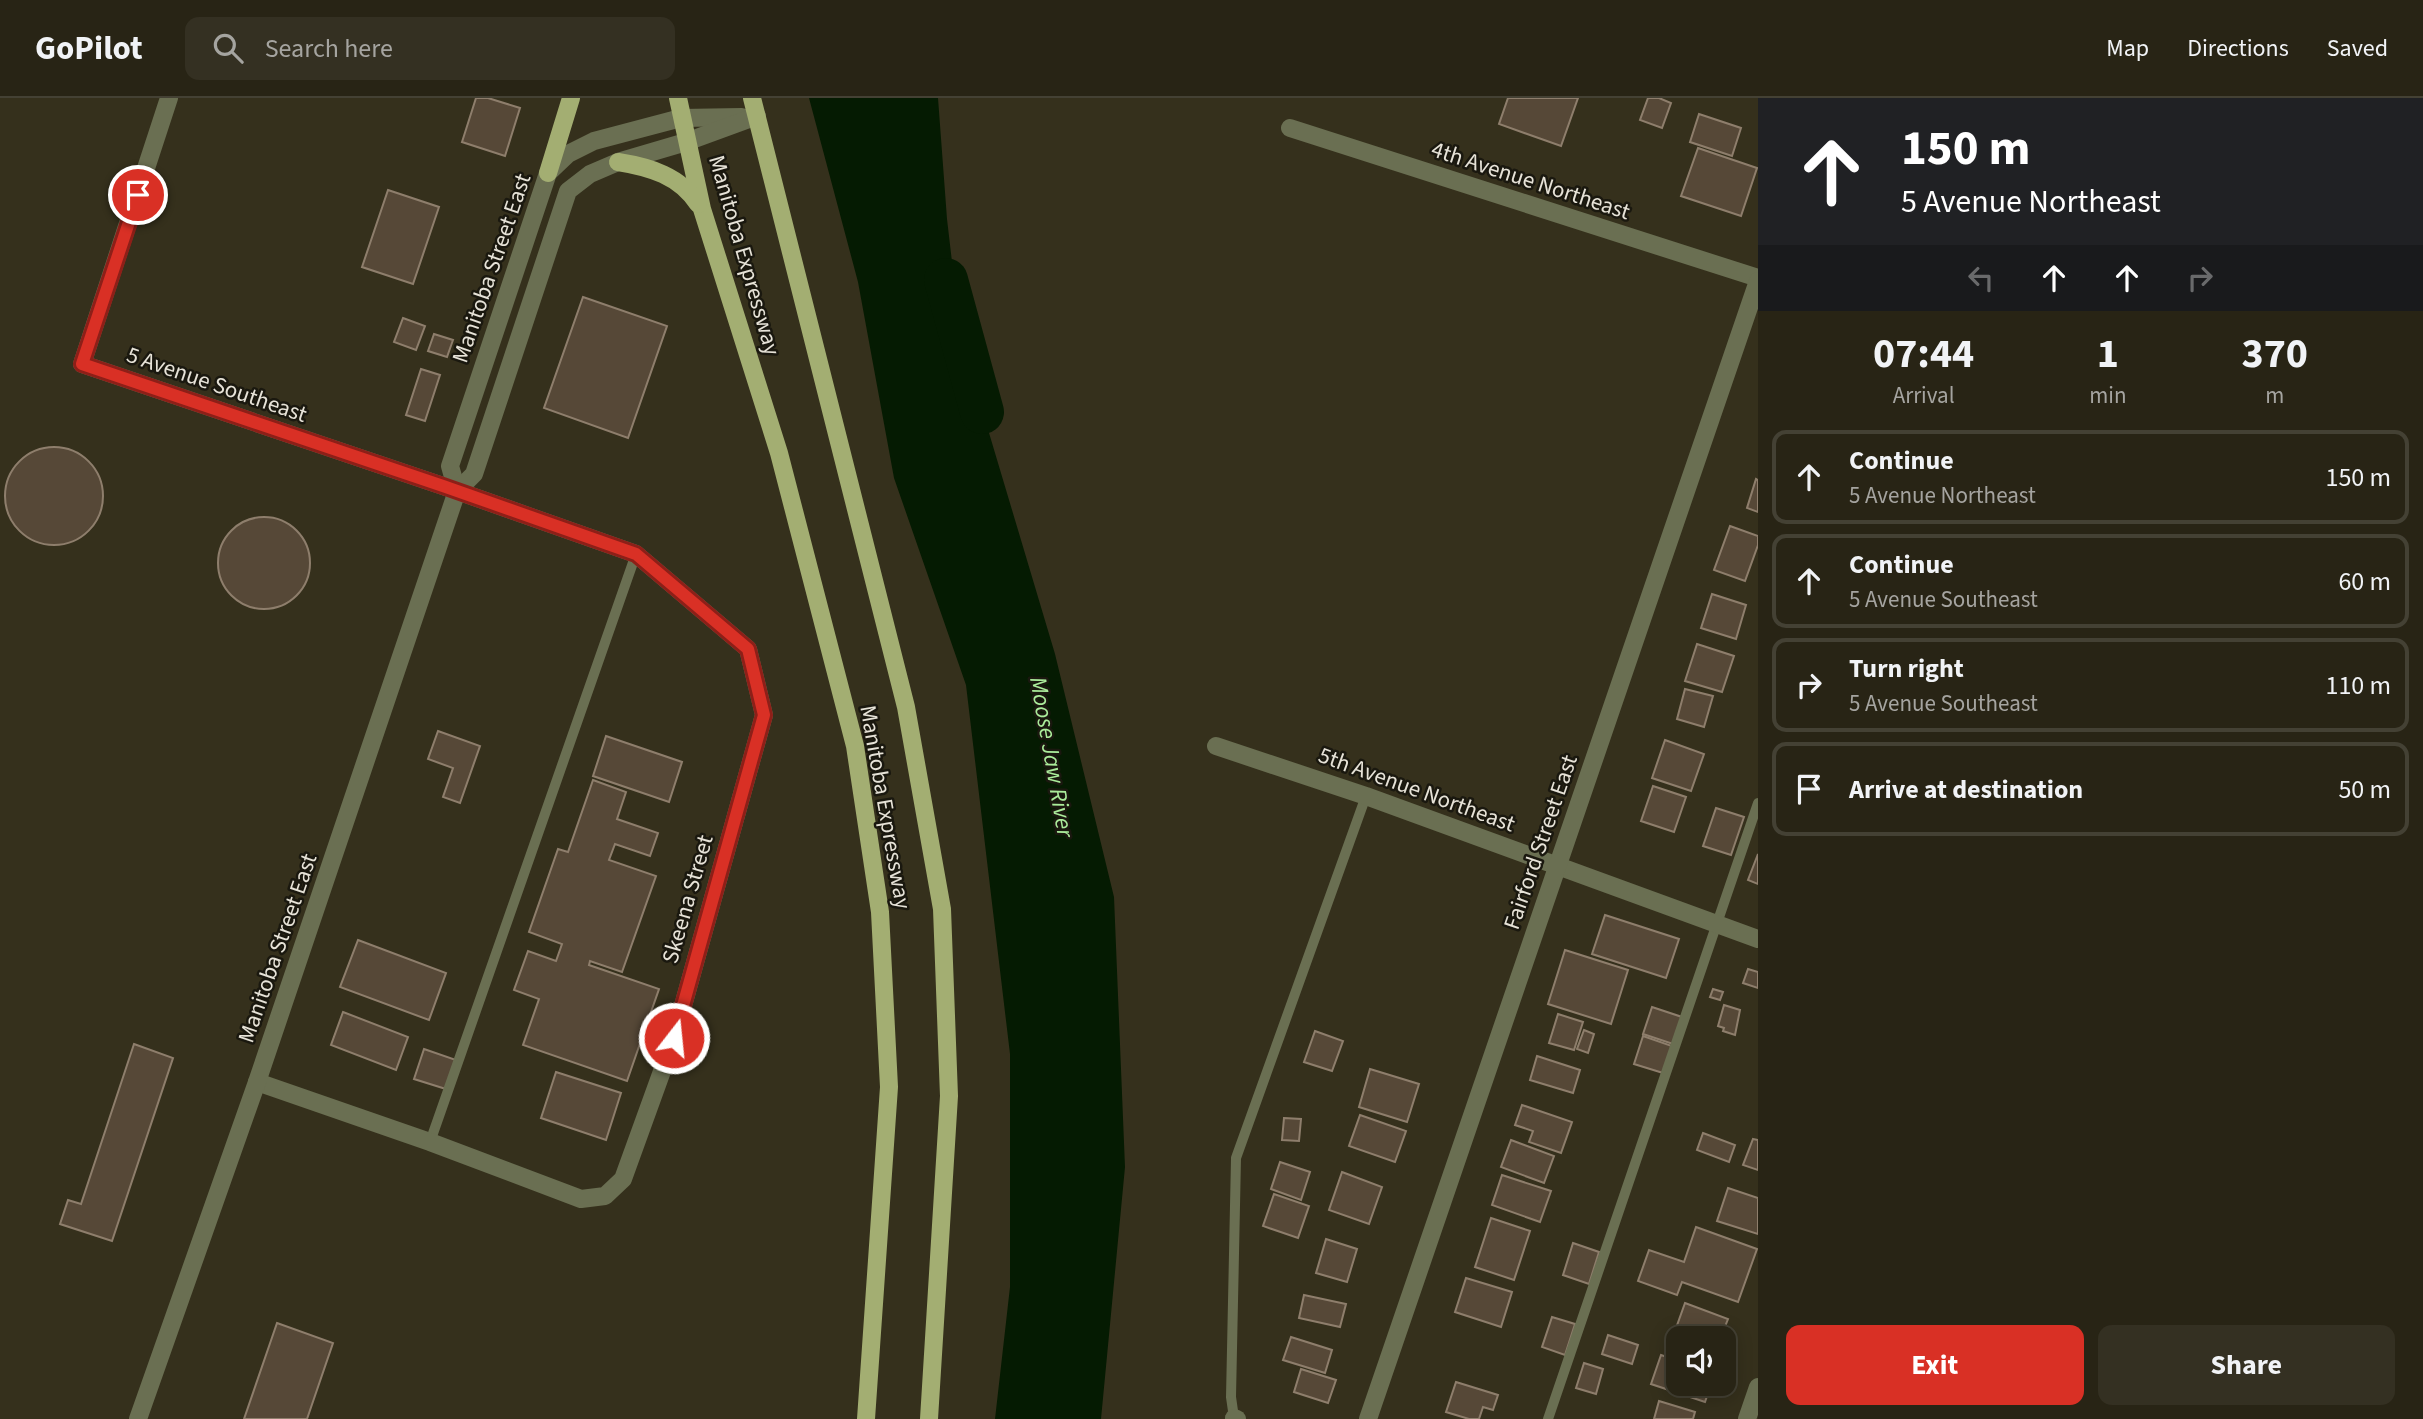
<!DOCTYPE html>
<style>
:root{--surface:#282415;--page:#343022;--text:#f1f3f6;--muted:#a5a4a0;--line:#444134;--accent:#d93025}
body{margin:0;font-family:"Source Sans 3",sans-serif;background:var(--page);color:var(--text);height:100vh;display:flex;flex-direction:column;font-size:26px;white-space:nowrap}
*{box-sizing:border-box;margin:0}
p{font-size:23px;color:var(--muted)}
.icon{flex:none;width:38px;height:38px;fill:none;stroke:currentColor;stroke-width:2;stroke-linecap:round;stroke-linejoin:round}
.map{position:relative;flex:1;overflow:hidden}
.sheet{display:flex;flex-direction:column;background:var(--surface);width:665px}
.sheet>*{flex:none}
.top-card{background:#202124;color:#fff;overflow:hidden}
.tools{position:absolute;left:1666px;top:1228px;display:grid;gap:14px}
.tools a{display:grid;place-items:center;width:70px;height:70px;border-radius:14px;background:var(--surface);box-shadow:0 4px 18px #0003,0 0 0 2px var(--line);font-size:35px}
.pin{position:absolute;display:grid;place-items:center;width:60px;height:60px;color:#fff;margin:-30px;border:4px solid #fff;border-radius:50%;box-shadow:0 2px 7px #0007}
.me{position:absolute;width:77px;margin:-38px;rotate:16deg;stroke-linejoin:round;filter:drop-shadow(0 0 5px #0008)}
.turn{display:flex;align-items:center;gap:24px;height:147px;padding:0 28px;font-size:32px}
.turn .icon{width:91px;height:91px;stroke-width:2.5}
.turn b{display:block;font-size:49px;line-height:60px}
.lanes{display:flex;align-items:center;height:66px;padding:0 28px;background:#0003;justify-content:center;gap:35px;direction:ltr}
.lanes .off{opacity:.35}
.eta{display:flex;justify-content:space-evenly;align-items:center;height:119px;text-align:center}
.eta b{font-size:42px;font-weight:700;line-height:49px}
.cta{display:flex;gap:14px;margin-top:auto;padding:14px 28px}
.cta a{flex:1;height:80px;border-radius:14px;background:var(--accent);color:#fff;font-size:28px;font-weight:700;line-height:80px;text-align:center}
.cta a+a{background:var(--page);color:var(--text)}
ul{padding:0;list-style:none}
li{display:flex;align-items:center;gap:21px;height:94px;margin:0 14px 10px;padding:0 14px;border:4px solid var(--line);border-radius:14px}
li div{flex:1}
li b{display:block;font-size:26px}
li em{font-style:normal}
header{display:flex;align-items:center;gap:42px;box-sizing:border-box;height:98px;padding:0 35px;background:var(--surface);border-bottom:2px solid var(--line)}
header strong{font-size:33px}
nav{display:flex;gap:38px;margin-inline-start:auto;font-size:24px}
.search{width:490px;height:63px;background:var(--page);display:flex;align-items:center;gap:18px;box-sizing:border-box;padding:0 24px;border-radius:14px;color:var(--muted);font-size:26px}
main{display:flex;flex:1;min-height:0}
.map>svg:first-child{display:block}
.water{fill:#051b02}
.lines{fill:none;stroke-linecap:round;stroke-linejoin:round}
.river{stroke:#051b02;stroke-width:44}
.building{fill:#564837;stroke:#8e7e6c;stroke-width:2}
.service{stroke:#6a6f52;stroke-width:10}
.minor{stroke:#6a6f52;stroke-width:18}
.tertiary{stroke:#6a6f52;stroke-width:18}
.primary{stroke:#a3ae72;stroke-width:18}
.route-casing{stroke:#8d1f18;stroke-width:18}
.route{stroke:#d93025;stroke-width:12}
.labels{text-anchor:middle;stroke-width:5;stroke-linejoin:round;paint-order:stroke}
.street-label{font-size:23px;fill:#e7e3d8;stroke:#1a180f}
.water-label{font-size:24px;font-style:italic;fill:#abec9b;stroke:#1a180f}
</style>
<header>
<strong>GoPilot</strong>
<div class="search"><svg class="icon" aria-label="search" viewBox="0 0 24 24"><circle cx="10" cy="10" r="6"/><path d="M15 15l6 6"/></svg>Search here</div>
<nav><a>Map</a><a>Directions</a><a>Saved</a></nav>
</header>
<main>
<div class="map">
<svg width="1758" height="1321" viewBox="0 0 1758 1321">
<rect width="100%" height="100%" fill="#35301c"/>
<polygon class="water" points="809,0 938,0 947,121 961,241 1055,556 1114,799 1125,1069 1101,1321 995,1321 1010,1189 1010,956 966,587 894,380 858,184"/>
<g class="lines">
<polyline class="river" points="946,182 982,314"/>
</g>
<g class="building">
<polygon points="476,0 488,0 520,10 505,58 462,44"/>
<polygon points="1508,0 1578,0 1561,48 1499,26"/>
<polygon points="1648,0 1659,0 1671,5 1662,30 1640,22"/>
<polygon points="1699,16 1741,30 1732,58 1690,44"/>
<polygon points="1698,50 1757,70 1741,118 1681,98"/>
<polygon points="388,92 439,109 413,186 362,169"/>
<polygon points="583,199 667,228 628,340 544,310"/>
<polygon points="403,220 425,228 416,252 394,244"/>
<polygon points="434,236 453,242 447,259 428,253"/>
<polygon points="421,271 440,277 425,323 406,317"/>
<circle cx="54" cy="398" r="49"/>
<polygon points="1756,381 1758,382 1758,414 1747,410"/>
<circle cx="264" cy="465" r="46"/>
<polygon points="1730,428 1758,438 1758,447 1745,483 1714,472"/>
<polygon points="1712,496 1746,507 1736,541 1701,530"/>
<polygon points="1697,546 1734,558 1722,594 1685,583"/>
<polygon points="1685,591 1713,598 1704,629 1677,621"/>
<polygon points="438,633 480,648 460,705 443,699 453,670 428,661"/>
<polygon points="606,638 682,664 669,704 593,678"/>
<polygon points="1665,642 1704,656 1691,693 1652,680"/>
<polygon points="593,682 626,694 617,721 658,735 650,758 615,746 609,762 656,778 622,874 590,863 589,867 659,891 627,983 523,947 539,901 514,892 528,853 556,863 562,846 529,834 558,751 568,754"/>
<polygon points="1653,688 1686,699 1674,734 1641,723"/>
<polygon points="1716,710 1744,719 1731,757 1703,748"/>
<polygon points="1758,756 1758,786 1748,782"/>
<polygon points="1605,817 1679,841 1666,880 1592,856"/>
<polygon points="358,842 446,875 429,922 340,889"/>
<polygon points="1565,852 1628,872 1611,926 1548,906"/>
<polygon points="1748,871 1758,874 1758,890 1743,885"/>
<polygon points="1713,891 1723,894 1720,902 1710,899"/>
<polygon points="1724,907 1740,912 1735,937 1723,933 1724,930 1718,928"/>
<polygon points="1652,909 1682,919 1673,946 1643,936"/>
<polygon points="343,914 408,939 396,972 331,947"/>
<polygon points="1558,916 1583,924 1574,952 1549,945"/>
<polygon points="1584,932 1594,936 1588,955 1577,951"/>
<polygon points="1315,933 1343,943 1332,973 1304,964"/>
<polygon points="1643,938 1672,948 1663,975 1634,966"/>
<polygon points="134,946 173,960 112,1143 60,1126 68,1102 81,1106"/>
<polygon points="424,951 459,963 449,992 414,981"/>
<polygon points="1537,958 1580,972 1573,995 1530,982"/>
<polygon points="1370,971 1419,986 1407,1024 1359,1009"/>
<polygon points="556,974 621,995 606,1042 541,1020"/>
<polygon points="1522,1007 1572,1024 1561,1055 1529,1044 1533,1033 1515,1027"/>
<polygon points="1360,1017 1406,1033 1395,1064 1349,1048"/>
<polygon points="1284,1020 1301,1021 1299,1043 1282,1042"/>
<polygon points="1703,1035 1735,1047 1729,1064 1697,1052"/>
<polygon points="1753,1041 1758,1042 1758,1072 1743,1067"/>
<polygon points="1511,1042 1554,1058 1544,1085 1501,1069"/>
<polygon points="1280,1064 1310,1074 1301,1102 1271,1091"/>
<polygon points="1342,1074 1382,1089 1369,1126 1329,1112"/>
<polygon points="1502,1077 1551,1093 1540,1124 1492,1107"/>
<polygon points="1728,1090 1758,1100 1758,1136 1717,1123"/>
<polygon points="1274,1096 1309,1108 1298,1140 1263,1128"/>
<polygon points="1491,1120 1530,1133 1514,1182 1475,1169"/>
<polygon points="1696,1129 1757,1151 1738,1204 1682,1184 1677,1197 1638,1183 1649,1152 1684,1164"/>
<polygon points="1326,1141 1357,1151 1347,1184 1316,1175"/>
<polygon points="1573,1145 1599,1154 1589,1186 1563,1177"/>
<polygon points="1466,1180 1512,1194 1501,1229 1455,1214"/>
<polygon points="1304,1197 1346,1206 1340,1229 1299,1220"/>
<polygon points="1685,1205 1728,1221 1720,1241 1696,1241 1675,1233"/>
<polygon points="1552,1219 1575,1226 1565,1257 1542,1249"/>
<polygon points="277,1225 333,1245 307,1321 244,1321"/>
<polygon points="1608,1237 1638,1247 1632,1266 1602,1256"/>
<polygon points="1291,1239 1332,1252 1325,1275 1283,1262"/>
<polygon points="1661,1257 1678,1263 1678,1286 1711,1286 1705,1304 1651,1286"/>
<polygon points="1584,1265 1603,1271 1596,1296 1576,1290"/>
<polygon points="1301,1271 1336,1282 1328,1305 1294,1294"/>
<polygon points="1456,1284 1498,1297 1493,1312 1483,1309 1479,1321 1469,1321 1446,1314"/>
<polygon points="1659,1303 1695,1314 1693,1321 1654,1321"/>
</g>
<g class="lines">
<g class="service">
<polyline points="430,1044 636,456"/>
<polyline points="1234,1320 1231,1299 1236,1060 1366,698"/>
<polyline points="1548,1321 1758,705"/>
</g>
<g class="minor">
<polyline points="169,0 82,266 443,388 636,456 748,551 764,617 674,940 623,1081 605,1098 581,1101 430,1044 257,984"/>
<polyline points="1290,30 1758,180"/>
<polyline points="1216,648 1366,698 1758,841"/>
<polyline points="1234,1320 1237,1321"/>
<polyline points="1368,1321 1758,183"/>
<polyline points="1747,1321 1758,1289"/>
</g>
<g class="tertiary">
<polyline points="457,393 450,368 548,75 568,56 594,43 681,20 742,19"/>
<polyline points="138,1321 257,984 457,393 474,376 568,93 590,76 618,64 686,44 757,18"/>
</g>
<g class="primary">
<polyline points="678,0 702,111 779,355 855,648 880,814 889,989 866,1321"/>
<polyline points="752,0 906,609 942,811 949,998 929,1321"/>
<path d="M 618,64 C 650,69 680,78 698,106"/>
<polyline points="548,75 571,0"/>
</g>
</g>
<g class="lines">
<g class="route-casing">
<polyline id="route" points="138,97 82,266 443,388 636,456 748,551 764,617 674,940"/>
</g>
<use href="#route" class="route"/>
</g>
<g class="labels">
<g class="street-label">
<text transform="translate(1531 82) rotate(18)" y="8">4th Avenue Northeast</text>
<text transform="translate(745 157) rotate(74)" y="8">Manitoba Expressway</text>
<text transform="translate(491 170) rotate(-71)" y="8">Manitoba Street East</text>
<text transform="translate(217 286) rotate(19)" y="8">5 Avenue Southeast</text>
<text transform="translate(1417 691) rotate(20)" y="8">5th Avenue Northeast</text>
<text transform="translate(886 709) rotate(80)" y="8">Manitoba Expressway</text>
<text transform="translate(1540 744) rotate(-71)" y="8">Fairford Street East</text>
<text transform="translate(687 801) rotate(-74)" y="8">Skeena Street</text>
<text transform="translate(277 850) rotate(-71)" y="8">Manitoba Street East</text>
</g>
<g class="water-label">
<text transform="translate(1052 659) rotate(80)" y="8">Moose Jaw River</text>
</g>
</g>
</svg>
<div class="tools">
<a><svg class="icon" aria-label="sound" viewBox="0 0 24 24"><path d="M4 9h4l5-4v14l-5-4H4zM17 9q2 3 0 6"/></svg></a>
</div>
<div class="pin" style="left:138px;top:97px;background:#d93025"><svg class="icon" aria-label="arrive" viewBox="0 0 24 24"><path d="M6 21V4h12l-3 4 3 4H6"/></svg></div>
<svg class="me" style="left:674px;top:940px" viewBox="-20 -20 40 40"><circle r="17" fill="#d93025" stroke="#fff" stroke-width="3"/><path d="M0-11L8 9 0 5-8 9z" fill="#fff"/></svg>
</div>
<section class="sheet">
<div class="top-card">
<div class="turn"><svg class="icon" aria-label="ahead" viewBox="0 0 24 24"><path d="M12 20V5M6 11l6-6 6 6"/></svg><div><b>150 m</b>5 Avenue Northeast</div></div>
<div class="lanes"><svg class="icon off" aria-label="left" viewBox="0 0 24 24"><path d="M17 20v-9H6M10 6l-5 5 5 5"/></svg><svg class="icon" aria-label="ahead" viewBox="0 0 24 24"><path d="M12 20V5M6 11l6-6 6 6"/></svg><svg class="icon" aria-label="ahead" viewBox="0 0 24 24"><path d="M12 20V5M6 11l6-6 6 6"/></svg><svg class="icon off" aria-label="right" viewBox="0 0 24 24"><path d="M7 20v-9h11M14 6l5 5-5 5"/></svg></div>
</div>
<div class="eta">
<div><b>07:44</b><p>Arrival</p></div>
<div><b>1</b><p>min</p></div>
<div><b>370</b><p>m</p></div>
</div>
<ul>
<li><svg class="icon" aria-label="ahead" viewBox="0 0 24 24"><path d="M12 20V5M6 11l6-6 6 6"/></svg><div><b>Continue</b><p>5 Avenue Northeast</p></div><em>150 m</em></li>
<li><svg class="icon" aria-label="ahead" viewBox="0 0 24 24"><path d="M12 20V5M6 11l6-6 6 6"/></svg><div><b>Continue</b><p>5 Avenue Southeast</p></div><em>60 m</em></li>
<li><svg class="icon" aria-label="right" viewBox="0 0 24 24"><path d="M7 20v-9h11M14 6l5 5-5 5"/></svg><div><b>Turn right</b><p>5 Avenue Southeast</p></div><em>110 m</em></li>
<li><svg class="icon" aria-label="arrive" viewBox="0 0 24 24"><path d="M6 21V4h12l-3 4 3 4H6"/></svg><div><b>Arrive at destination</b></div><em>50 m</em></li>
</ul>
<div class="cta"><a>Exit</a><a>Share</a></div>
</section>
</main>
